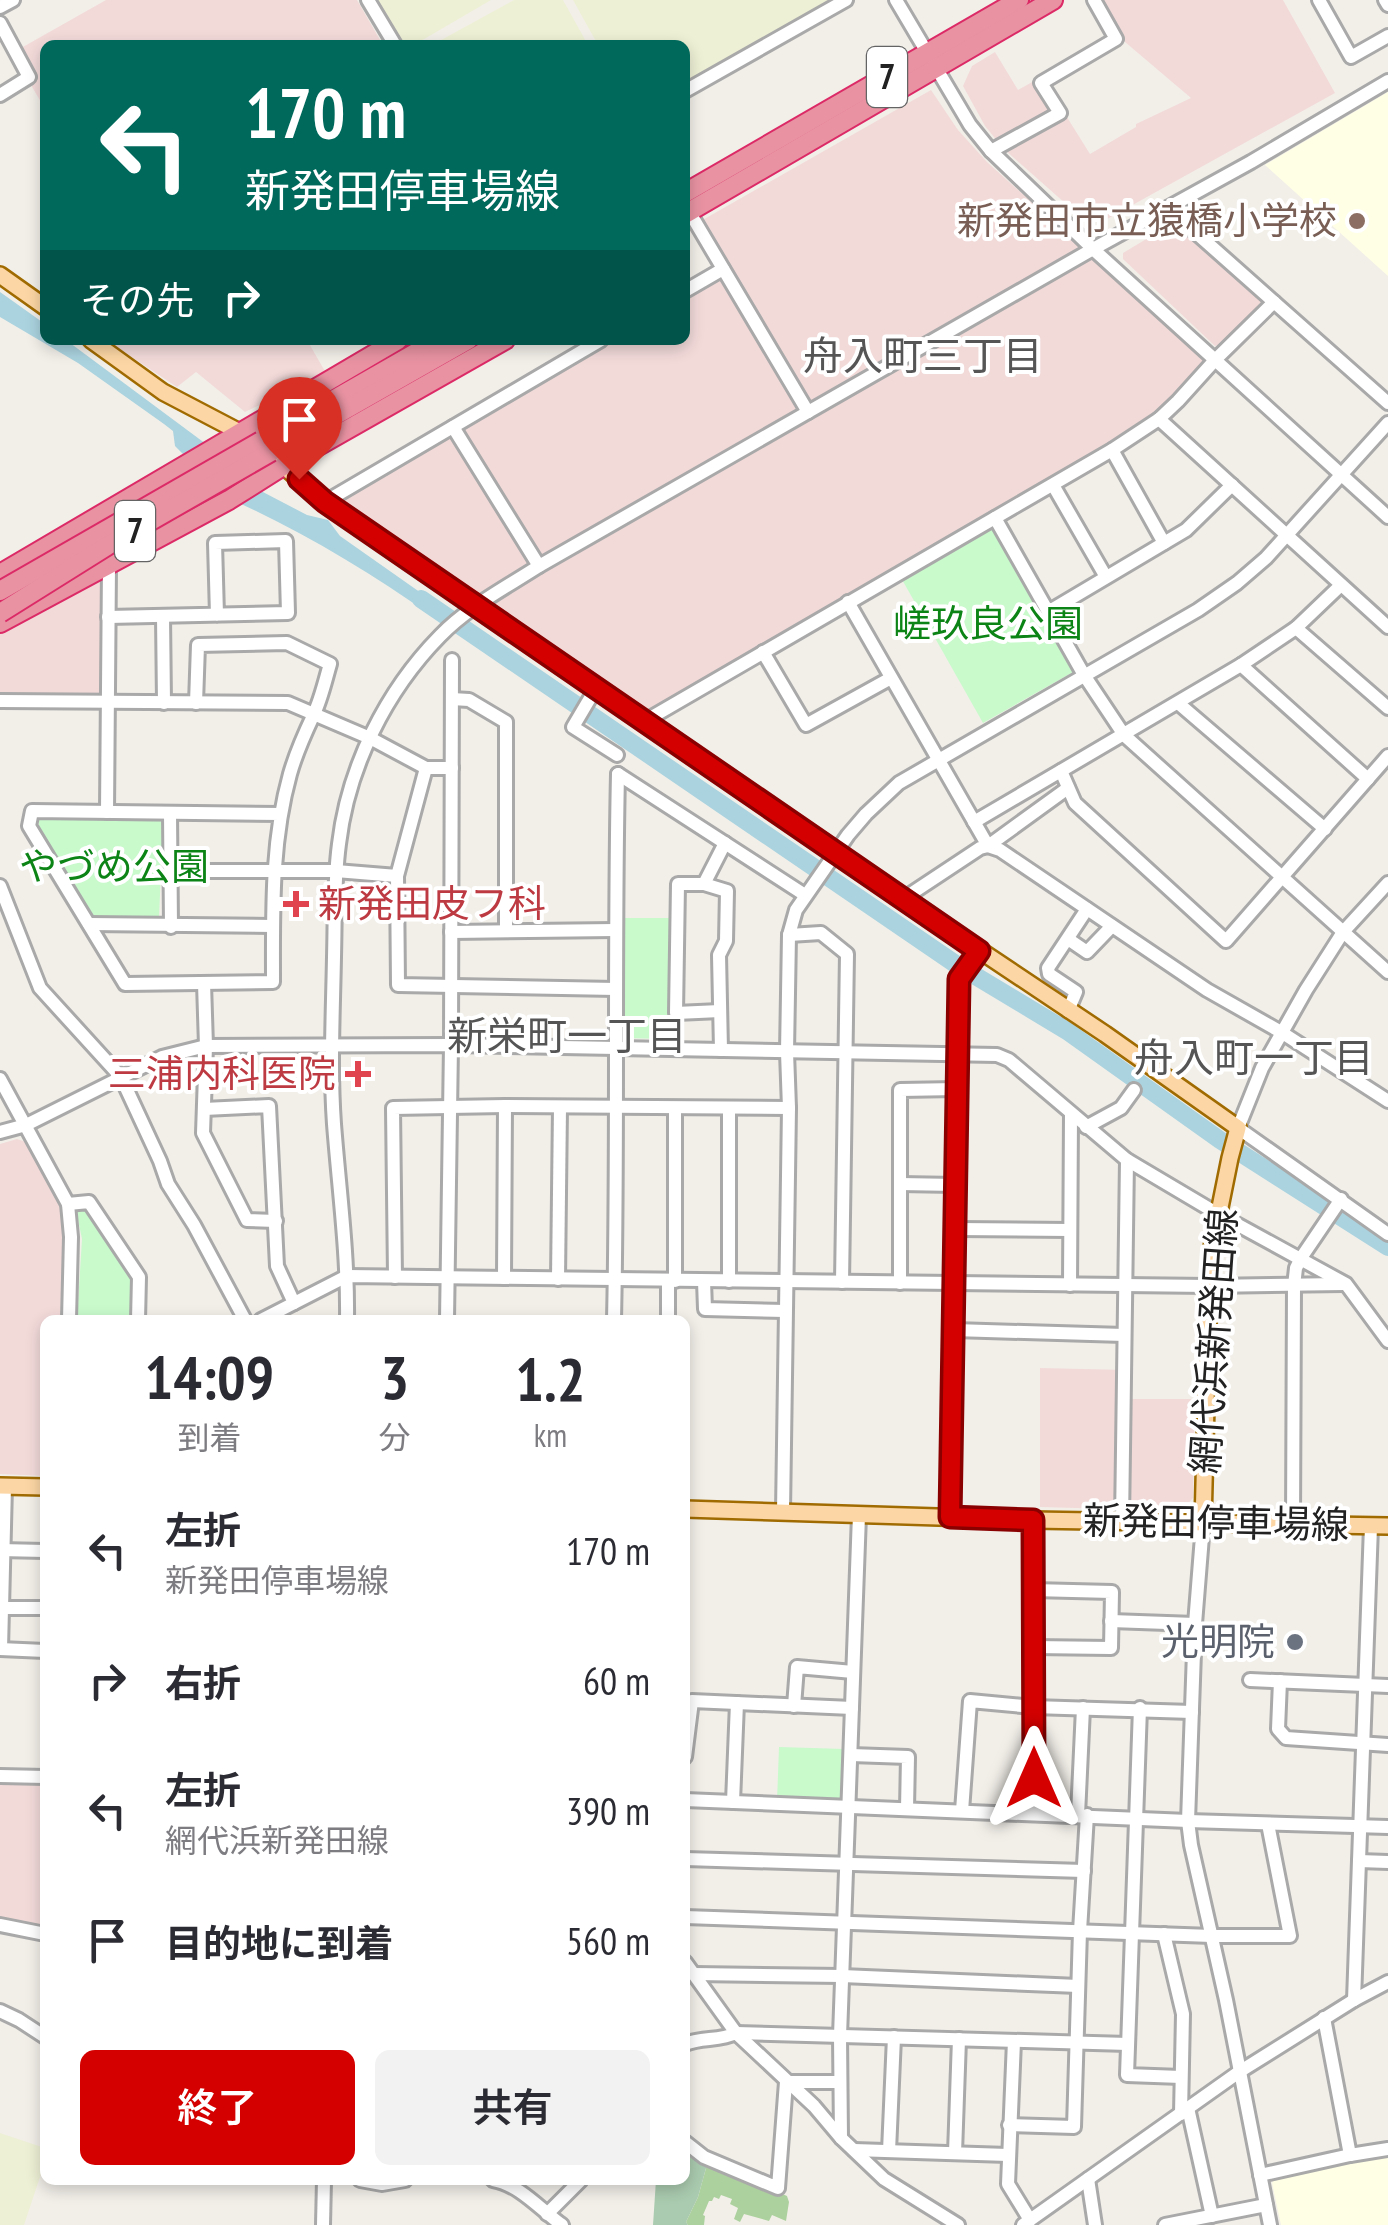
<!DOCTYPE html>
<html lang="ja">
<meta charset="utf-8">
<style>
:root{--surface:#fff;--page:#f2f2f3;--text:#2b2b33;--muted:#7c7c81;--accent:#d40000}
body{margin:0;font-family:"PT Sans Narrow","Noto Sans JP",sans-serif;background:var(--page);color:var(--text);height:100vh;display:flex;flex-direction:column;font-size:38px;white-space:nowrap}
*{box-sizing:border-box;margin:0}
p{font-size:32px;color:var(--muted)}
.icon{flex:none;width:55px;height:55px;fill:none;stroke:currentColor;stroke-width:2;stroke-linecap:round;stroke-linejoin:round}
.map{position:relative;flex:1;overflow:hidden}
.details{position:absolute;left:40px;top:1315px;width:650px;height:870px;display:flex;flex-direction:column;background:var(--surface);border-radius:15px;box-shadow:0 5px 15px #0003}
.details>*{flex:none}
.top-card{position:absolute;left:40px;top:40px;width:650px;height:305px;border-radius:15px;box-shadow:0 5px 15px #0003;background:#00695c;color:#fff;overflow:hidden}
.pin{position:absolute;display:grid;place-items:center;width:85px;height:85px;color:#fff;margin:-102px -42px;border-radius:50% 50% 50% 0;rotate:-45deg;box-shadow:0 0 10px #0007}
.pin .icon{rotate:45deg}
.me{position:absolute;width:110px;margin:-55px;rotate:0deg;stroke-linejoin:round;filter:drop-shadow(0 0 8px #0008)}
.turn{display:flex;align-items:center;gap:35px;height:210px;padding:0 40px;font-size:45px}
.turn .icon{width:130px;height:130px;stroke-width:2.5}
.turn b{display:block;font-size:70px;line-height:85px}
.then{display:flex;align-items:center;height:95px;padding:0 40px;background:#0003;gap:20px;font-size:38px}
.eta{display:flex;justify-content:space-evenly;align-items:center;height:170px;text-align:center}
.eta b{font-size:60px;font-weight:600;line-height:70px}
.primary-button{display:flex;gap:20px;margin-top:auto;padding:20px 40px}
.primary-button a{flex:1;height:115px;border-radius:15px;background:var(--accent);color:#fff;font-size:40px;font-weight:600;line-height:115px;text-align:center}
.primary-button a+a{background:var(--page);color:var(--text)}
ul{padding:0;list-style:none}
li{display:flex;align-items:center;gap:30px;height:130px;padding:0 40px}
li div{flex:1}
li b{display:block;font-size:38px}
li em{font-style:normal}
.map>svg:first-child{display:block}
.commercial{fill:#f2dad9}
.education{fill:#ffffe5}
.farmland{fill:#eef0d5}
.forest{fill:#add19e}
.cemetery{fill:#aacbaf}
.park{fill:#c8facc}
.water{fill:#aad3df}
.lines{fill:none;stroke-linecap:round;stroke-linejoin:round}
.river{stroke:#aad3df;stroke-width:18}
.minor-casing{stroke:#a9a9a9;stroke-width:18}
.major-casing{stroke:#a06b00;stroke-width:20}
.highway-casing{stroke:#dc2a67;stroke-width:22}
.minor{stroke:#fff;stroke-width:12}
.major{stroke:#fcd6a4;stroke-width:15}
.highway{stroke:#e892a2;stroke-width:18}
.highway-bridge-casing{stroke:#dc2a67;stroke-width:22;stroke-linecap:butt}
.highway-bridge{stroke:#e892a2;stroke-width:18}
.route-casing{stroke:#8a0000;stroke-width:25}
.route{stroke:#d40000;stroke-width:18}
.education-dot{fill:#8d6e63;stroke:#fff;stroke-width:4}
.health-dot{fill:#e0444e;stroke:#fff;stroke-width:4}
.worship-dot{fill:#6b7280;stroke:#fff;stroke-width:4}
.labels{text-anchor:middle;stroke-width:8;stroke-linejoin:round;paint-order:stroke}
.shield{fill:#fff;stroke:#646464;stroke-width:2.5}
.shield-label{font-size:35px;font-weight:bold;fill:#222}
.education-label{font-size:38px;fill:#785e54;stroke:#fff;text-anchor:end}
.park-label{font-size:38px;fill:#0c8416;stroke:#fff}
.health-label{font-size:38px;fill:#be3a42;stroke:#fff;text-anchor:start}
.street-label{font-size:38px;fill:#222;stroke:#fff}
.worship-label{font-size:38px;fill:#5b616d;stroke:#fff;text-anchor:end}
.neighbourhood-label{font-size:40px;fill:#555;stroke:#fff}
</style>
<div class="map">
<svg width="1388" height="2225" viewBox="0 0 1388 2225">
<rect width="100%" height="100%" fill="#f2efe9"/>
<g class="commercial">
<polygon points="106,0 357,0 383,45 45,45 45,109 31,85 21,48"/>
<polygon points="1099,0 1283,0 1335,93 1100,223 1083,219 1005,150 1065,114 1090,154 1136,127 1136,124 1191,98 1125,42"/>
<polygon points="995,52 1018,90 1034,81 1052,111 998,142 985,126 963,86 972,66"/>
<polygon points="931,90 958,130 987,162 1208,361 1172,401 1110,446 646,714 333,501 608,340 685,340 685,295 727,270 699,222"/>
<polygon points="1178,220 1262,296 1263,302 1221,344 1215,346 1123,259 1123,253"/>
<polygon points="106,340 307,340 326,373 245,412 196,372 177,387"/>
<polygon points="102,575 103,698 0,699 0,630"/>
<polygon points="17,1139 32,1144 61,1201 65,1223 64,1320 45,1320 45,1476 0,1474 0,1144"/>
<polygon points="1040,1368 1128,1370 1129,1399 1195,1399 1193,1498 1181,1511 1040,1507"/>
<polygon points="0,1782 45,1784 45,1930 0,1921"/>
</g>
<g class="education">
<polygon points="1388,92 1388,276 1265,165"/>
<polygon points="1388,2155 1388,2225 1281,2225 1272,2183 1277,2175"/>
</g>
<g class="farmland">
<polygon points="378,0 491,0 414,45 404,45"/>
<polygon points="514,0 563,0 588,45 432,45"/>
<polygon points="573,0 838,0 685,87 685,45 598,45"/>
<polygon points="0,2133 45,2148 45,2162 24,2225 0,2225"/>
</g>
<polygon class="forest" points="708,2161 787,2196 789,2202 786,2221 772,2215 769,2221 744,2214 740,2222 734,2219 738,2208 730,2204 732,2199 721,2195 719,2199 714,2197 712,2201 709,2201 703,2215 705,2216 704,2225 688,2225 686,2222 698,2197"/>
<polygon class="cemetery" points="685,2143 708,2161 698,2197 686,2222 688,2225 653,2225 656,2180 685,2180"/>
<g class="park">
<polygon points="992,525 1075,671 983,723 900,576"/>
<polygon points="39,819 159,820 163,824 159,918 90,919 38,835"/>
<polygon points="622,918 671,918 670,1039 621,1038"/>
<polygon points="80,1206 86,1207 131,1274 134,1283 131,1320 77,1320 82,1239 76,1210"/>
<polygon points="779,1747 845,1749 844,1797 839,1803 777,1801"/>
</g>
<g class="water">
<polygon points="0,292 45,324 45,340 66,340 206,444 185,456 175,446 173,431 164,424 78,363 0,317"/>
<path d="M 261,491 L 307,515 L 328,520 L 340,536 L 441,607 L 432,616 C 371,573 306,534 239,503 Z"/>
</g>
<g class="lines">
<polyline class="river" points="421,599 954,963 1067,1031 1220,1140 1388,1247"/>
<g class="minor-casing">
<g id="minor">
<polyline points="368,0 395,45"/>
<polyline points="896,0 970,125 991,151 1093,249 1388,517"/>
<polyline points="1319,0 1351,57 1388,36"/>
<polyline points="1385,0 1388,5"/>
<polyline points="0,7 13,0"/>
<polyline points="0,23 29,77 0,95"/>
<polyline points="685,91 846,0"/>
<polyline points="991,151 1060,113 1041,83 1116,39 1094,0"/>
<polyline points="1168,208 1388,403"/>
<polyline points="693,218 808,412"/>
<polyline points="685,291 723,269"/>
<polyline points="1159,419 1388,627"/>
<polyline points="453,427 539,566"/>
<polyline points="1112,450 1164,543"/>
<polyline points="1053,485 1106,577"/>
<polyline points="325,502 601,340"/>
<polyline points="995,518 1084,675 1124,735 1388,972"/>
<polyline points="848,602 988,846 1000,850 1207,990 1281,1032 1388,1101"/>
<polyline points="1048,612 1186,530 1232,485"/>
<polyline points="163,616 164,703"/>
<polyline points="108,617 288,613 286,541 215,543 217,615"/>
<polyline points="1296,628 1388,708"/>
<polyline points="763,652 806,725 891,678"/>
<polyline points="1241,665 1368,779"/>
<polyline points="596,688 573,727 617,755"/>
<polyline points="452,699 469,700 506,722 506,930"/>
<polyline points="0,701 288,703 370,738 426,768 452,768"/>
<path d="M 196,703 L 198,645 L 287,643 L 330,664 C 325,681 321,700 313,716 C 304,735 296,753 290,774 C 271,842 273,912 273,982 L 125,984 L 29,826 L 32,811 L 281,814"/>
<polyline points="1178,703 1325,829"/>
<polyline points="645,721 1112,450 1159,419 1178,401 1215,360 1274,302"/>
<polyline points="426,768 397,876 398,985 616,989"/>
<polyline points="1061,771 1075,803 1226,941 1388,756"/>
<polyline points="618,774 805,895"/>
<polyline points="107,812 109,565"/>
<polyline points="170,813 171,927"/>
<polyline points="974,822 1241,665 1296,628 1341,585"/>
<polyline points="170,871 336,871 397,876"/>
<polyline points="1388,883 1343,932 1306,990 1262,1068 1238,1128 1388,1234"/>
<polyline points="704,884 678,884 676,1013 720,1011"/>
<polyline points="0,886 40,988 121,1077 160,1161 168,1184 194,1225 245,1320"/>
<polyline points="903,899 980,848 988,846 1068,788"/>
<polyline points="89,924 273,926"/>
<polyline points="451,932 615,930"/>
<polyline points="789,935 821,933 847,954 842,1282"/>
<polyline points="1068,939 1087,952 1112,926"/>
<polyline points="204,983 206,1046 203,1133 247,1220 276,1221"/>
<polyline points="1068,1011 1076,992 1049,974 1048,968 1087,909"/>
<polyline points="721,1050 719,955 726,941 727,891 704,884 725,843"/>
<polyline points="0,1079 68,1204 71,1237 69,1320"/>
<polyline points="729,1108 729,1281"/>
<polyline points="204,1109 269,1106 277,1266 294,1303"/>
<polyline points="1086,1127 1121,1108 1134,1090"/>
<polyline points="0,1132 26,1125 162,1057 206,1046 451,1045 997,1055 1009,1060 1127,1160 1218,1214 1346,1284 1388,1341"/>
<polyline points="900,1184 956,1185"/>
<polyline points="68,1204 89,1202 139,1277 138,1320"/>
<polyline points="956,1229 1070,1230"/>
<polyline points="395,1277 393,1108 505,1106 789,1108"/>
<polyline points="504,1278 505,1106"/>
<polyline points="558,1279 560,1107"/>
<polyline points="675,1281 675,1108"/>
<polyline points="704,1281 705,1309 785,1311"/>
<polyline points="900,1283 900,1090 957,1089"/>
<polyline points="1070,1285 1071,1114"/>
<polyline points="261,1320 347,1276 1209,1286 1344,1284"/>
<path d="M 347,1320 C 348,1254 339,1189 334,1124 C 330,1068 333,1012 334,957 C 335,919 334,881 339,844 C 348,767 386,691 440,636 C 468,607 505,588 539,566 L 1093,249 L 1251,162 L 1388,81"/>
<polyline points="447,1320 451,1045 452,660"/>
<path d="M 614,1320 C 618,1138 614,956 618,774"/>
<polyline points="668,1320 668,1281"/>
<polyline points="954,1330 1124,1335"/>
<polyline points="783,1512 789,1108 787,1052 789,935 796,910 848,835 866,814 899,783 1198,610 1237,583 1266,558 1388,423"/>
<polyline points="950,1517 959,979 979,951"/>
<polyline points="1033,1520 1034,1813"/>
<polyline points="1122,1522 1127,1160"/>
<polyline points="1203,1524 1195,1624 1188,1821 1191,1845 1226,2000 1270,2225"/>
<polyline points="1293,1525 1294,1286 1296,1268 1301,1258 1341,1199"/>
<polyline points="0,1550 45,1551"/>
<polyline points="1033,1590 1112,1592 1111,1648 1033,1647"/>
<polyline points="0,1608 45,1608"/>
<polyline points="1111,1621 1195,1624"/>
<polyline points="0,1649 45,1651"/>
<polyline points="1,1649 5,1486"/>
<polyline points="1250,1680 1388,1686"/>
<polyline points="1280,1681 1278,1729 1286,1738 1388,1745"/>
<polyline points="794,1706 797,1667 853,1672"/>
<polyline points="1140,1708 1127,2075 1181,2077"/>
<polyline points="851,1755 908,1757 907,1809"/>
<polyline points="685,1757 692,1701 852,1708"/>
<polyline points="0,1776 45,1777"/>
<polyline points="685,1800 1188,1821 1388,1827"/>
<polyline points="733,1802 737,1703"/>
<polyline points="962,1811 970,1701 1033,1707 1192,1712"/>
<polyline points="1078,1815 1083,1708"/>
<polyline points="685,1859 1084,1871"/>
<polyline points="1359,1861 1388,1862"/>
<polyline points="685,1917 1212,1936 1290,1936 1268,1824"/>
<polyline points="0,1925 45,1934"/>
<polyline points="1164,1934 1183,2014 1181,2114"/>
<polyline points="685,1962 736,2033 814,2106 841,2138 884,2179 958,2225"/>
<polyline points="694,1974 842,1976 1078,1986"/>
<polyline points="1354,2000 1371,1526"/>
<polyline points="0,2011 19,2020 45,2037"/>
<polyline points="1324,2018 1350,2155"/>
<polyline points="1014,2041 1008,2184 1030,2220"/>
<path d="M 685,2044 C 701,2037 720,2041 736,2033 L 1128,2044"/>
<polyline points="1188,2108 1212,2216"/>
<polyline points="1009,2125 1074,2127 1080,1931 1087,1815"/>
<polyline points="841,2138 840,2036 859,1515"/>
<polyline points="685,2142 704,2157 778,2188 786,2082 840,2082"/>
<polyline points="854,2150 1008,2155"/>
<polyline points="889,2151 894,2037"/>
<polyline points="955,2153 959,2039"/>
<polyline points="1260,2175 1350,2155 1388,2149"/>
<polyline points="1088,2179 1095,2225"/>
<polyline points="360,2180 382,2184 405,2180"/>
<path d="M 493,2180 C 519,2184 541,2210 562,2225"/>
<polyline points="547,2214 581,2180"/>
<polyline points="323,2225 324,2180"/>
<polyline points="1023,2225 1239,2072 1354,2000 1388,1982"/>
<polyline points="1165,2225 1266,2205"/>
</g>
</g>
<g class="major-casing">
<g id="major">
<polyline points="0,275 45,307"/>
<polyline points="91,340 163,392 249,437"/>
<polyline points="278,461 325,502 903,899 1105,1034 1238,1128 1230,1158 1212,1247 1209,1286 1203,1524"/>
<polyline points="0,1486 45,1487"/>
<polyline points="685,1509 1033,1520 1388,1526"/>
</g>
</g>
<g class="highway-casing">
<g id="highway">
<polyline points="685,193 1019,0"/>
<polyline points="685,214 1053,0"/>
<polyline points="261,441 438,340"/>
<polyline points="271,452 468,340"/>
<polyline points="0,574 398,340"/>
<polyline points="0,623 229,500 283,466 505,340"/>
</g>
</g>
<use href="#minor" class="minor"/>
<use href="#major" class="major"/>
<use href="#highway" class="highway"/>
<g class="highway-bridge-casing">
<g id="highway-bridge">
<polyline points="0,591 261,441"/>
<polyline points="0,613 107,546 271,452"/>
</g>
</g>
<use href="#highway-bridge" class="highway-bridge"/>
</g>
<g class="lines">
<g class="route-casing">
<polyline id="route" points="299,479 325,502 979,951 959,979 950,1517 1033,1520 1034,1778"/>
</g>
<use href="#route" class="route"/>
</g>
<circle class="education-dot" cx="1357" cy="221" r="10"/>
<g class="health-dot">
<path d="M291 889h10v10h10v10h-10v10h-10v-10h-10v-10h10z"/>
<path d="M353 1059h10v10h10v10h-10v10h-10v-10h-10v-10h10z"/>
</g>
<circle class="worship-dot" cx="1295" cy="1642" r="10"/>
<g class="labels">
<g class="shield">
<rect x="867" y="47" width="40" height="60" rx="8"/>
<rect x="115" y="501" width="40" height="60" rx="8"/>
</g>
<g class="shield-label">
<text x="887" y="89">7</text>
<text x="135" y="543">7</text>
</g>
<g class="education-label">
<text x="1337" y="234">新発田市立猿橋小学校</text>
</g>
<g class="park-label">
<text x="988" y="637">嵯玖良公園</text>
<text x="114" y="880">やづめ公園</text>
</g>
<g class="health-label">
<text x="318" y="917">新発田皮フ科</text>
<text x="336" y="1087" text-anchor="end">三浦内科医院</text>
</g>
<g class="street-label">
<text transform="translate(1214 1341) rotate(-86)" y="13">網代浜新発田線</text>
<text transform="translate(1216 1523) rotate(1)" y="13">新発田停車場線</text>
</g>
<g class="worship-label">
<text x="1275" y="1655">光明院</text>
</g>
<g class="neighbourhood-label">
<text x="923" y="370">舟入町三丁目</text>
<text x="567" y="1050">新栄町一丁目</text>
<text x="1254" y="1072">舟入町一丁目</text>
</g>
</g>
</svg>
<div class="pin" style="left:299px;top:479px;background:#d93025"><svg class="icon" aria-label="arrive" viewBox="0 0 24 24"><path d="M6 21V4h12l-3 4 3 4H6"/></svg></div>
<svg class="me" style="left:1034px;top:1778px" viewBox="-20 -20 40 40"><path d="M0-17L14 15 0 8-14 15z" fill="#d40000" stroke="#fff" stroke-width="4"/></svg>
<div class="top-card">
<div class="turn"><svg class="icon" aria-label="left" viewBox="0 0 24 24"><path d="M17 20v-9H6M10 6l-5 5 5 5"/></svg><div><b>170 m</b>新発田停車場線</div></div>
<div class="then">その先<svg class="icon" aria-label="right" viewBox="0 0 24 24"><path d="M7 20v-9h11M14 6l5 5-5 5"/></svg></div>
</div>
<section class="details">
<div class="eta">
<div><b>14:09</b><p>到着</p></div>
<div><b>3</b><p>分</p></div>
<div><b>1.2</b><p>km</p></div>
</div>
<ul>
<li><svg class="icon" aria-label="left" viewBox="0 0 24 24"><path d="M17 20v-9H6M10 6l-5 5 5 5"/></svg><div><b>左折</b><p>新発田停車場線</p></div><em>170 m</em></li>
<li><svg class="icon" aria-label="right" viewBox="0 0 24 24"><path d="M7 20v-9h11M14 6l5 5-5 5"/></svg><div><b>右折</b></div><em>60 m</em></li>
<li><svg class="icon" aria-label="left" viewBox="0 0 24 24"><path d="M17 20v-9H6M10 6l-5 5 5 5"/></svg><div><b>左折</b><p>網代浜新発田線</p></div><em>390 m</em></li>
<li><svg class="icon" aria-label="arrive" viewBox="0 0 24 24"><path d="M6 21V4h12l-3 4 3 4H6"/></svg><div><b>目的地に到着</b></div><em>560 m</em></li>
</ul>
<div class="primary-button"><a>終了</a><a>共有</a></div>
</section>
</div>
